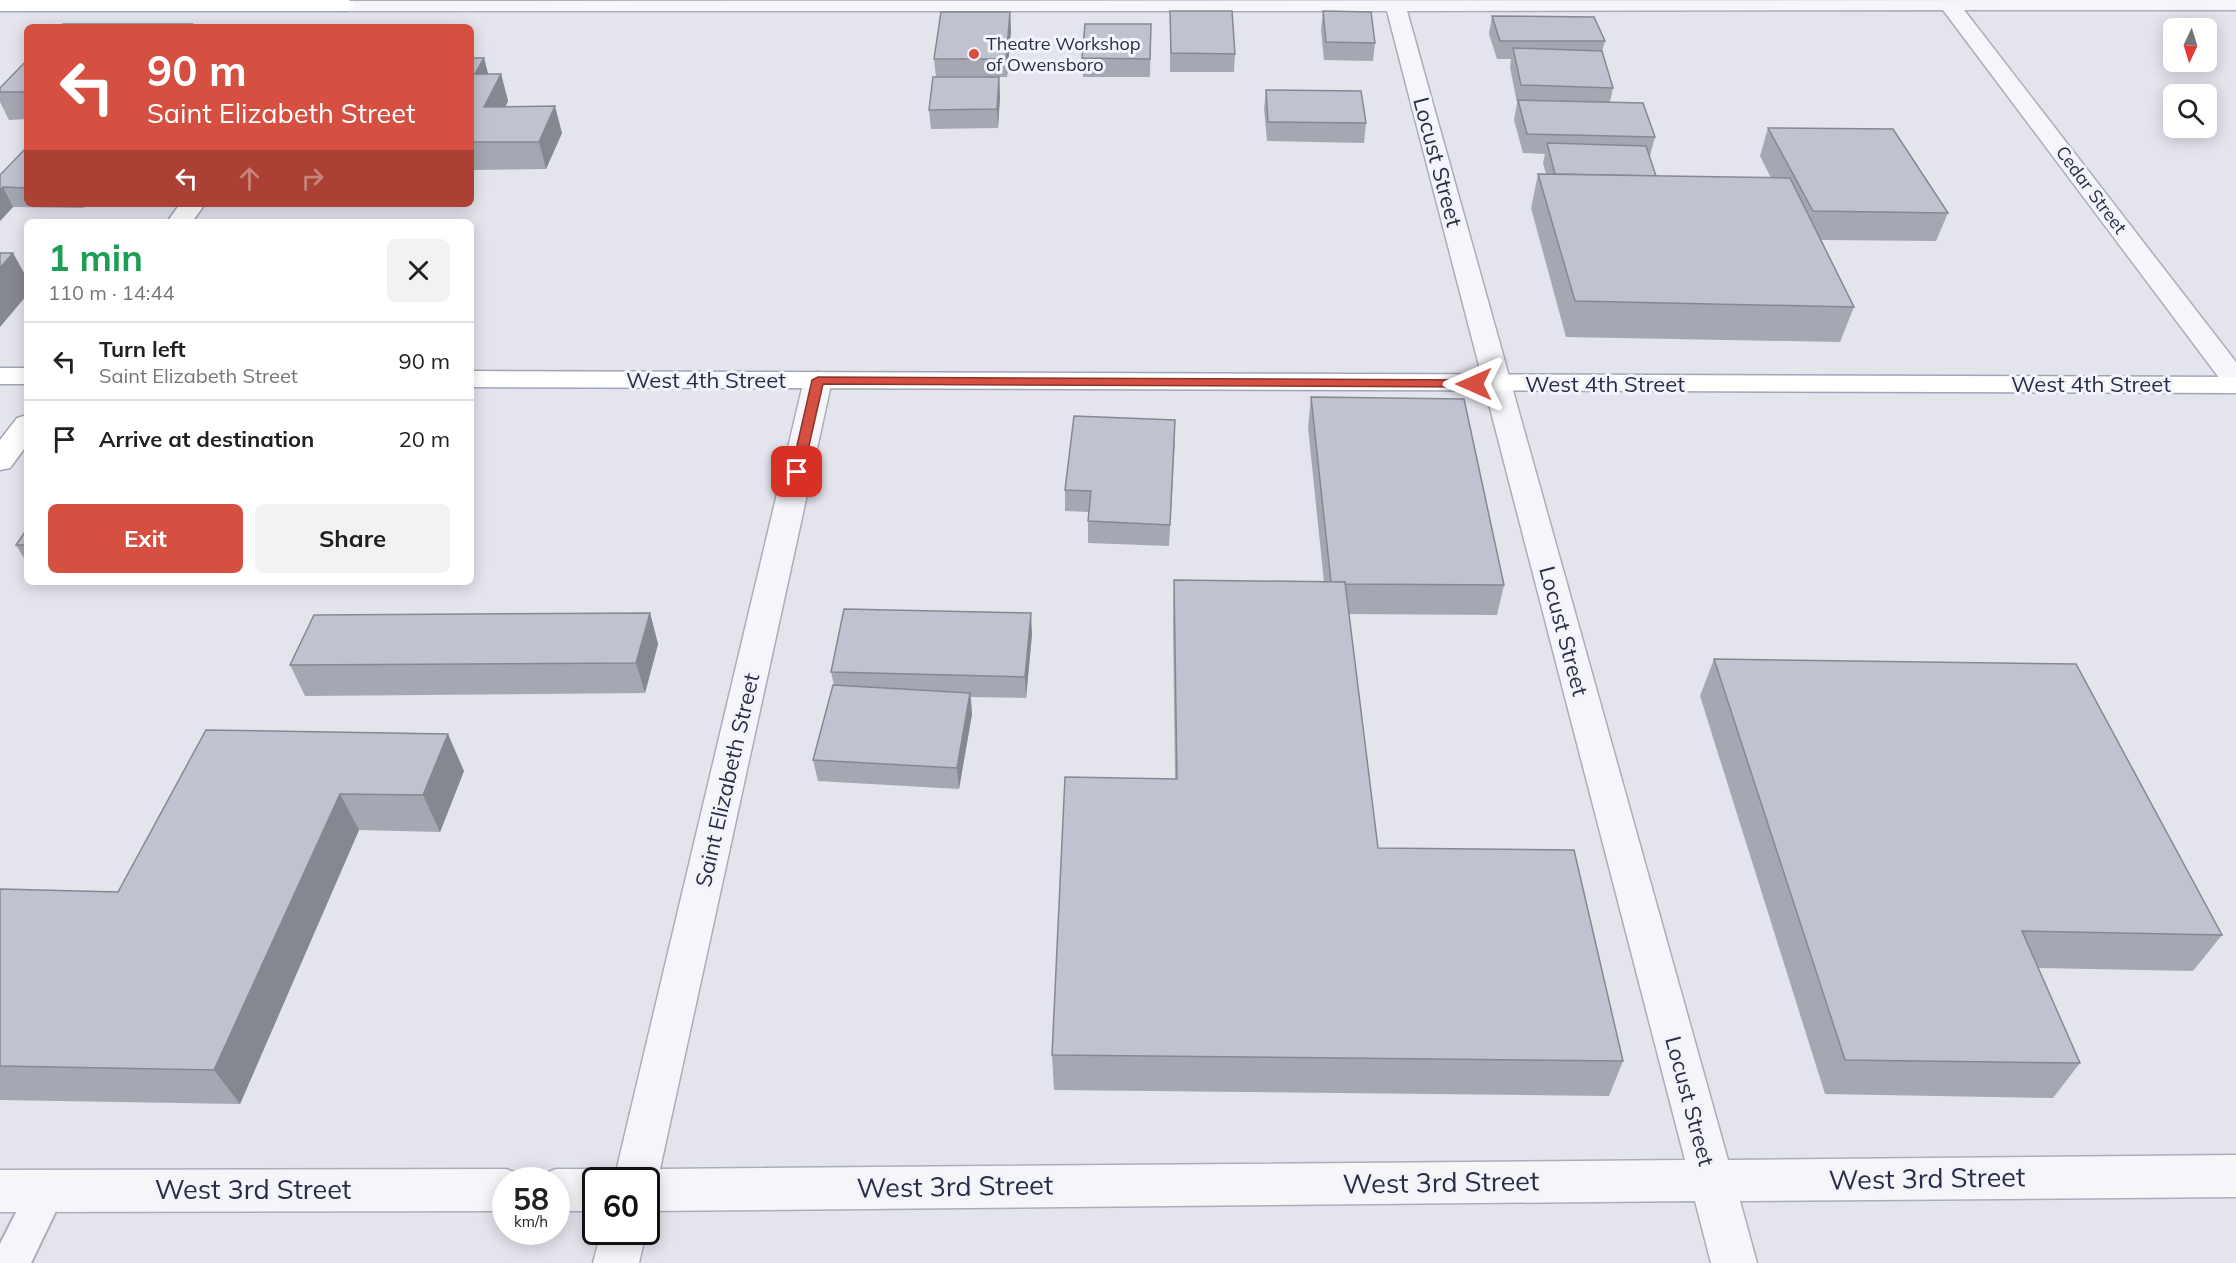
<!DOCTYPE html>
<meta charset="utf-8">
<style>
:root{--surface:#fff;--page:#f2f2f2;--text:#202124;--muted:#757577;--line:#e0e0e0;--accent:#d65042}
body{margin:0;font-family:Mulish,sans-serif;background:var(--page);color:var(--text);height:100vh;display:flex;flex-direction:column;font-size:22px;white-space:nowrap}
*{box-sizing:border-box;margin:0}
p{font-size:20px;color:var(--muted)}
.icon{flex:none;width:33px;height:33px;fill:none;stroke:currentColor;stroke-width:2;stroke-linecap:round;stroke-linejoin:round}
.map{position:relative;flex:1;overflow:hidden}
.side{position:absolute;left:24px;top:219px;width:450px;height:366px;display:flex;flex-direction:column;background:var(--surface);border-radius:9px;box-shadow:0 3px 15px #0003}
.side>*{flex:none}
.banner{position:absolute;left:24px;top:24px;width:450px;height:183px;border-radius:9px;box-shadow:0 3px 15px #0003;background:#d65042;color:#fff;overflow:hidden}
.needle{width:39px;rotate:184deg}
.controls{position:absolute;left:2163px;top:18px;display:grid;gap:12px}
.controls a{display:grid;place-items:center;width:54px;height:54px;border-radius:9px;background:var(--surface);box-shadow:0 3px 15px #0003;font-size:30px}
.speed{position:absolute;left:492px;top:1167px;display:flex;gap:12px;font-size:30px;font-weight:700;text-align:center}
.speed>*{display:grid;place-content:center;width:78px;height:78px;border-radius:50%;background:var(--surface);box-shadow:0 3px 15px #0003;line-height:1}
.speed small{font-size:15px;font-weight:400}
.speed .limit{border:3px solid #111;border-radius:9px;background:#fff;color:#111}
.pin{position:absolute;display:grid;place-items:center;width:51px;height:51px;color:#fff;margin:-26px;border-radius:12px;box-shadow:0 3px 9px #0006}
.me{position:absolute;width:66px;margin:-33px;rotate:270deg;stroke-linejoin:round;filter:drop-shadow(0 0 4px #0008)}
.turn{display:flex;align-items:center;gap:21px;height:126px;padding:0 24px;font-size:27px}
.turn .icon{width:78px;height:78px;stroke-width:2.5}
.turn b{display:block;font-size:42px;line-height:51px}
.lanes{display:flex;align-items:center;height:57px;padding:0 24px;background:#0003;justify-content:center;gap:30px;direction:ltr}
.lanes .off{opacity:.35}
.round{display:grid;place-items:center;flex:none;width:63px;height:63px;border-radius:9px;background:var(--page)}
.head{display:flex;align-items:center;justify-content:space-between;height:102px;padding:0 24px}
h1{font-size:36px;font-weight:700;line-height:45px;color:#1e9e55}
.action{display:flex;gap:12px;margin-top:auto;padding:12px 24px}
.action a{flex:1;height:69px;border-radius:9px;background:var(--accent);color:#fff;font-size:24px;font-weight:700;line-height:69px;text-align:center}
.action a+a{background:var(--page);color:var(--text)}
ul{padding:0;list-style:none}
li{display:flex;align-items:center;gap:18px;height:78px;padding:0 24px;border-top:2px solid var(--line)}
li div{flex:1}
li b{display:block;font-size:22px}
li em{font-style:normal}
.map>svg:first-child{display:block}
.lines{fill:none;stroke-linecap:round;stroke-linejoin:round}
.service-casing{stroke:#abadba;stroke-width:4}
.minor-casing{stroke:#abadba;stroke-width:3}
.primary-casing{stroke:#a1a5b8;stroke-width:3}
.service{fill:#f6f6fa;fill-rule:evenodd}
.minor{fill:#f6f6fa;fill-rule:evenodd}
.primary{fill:#fff;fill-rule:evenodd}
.wall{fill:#a5a7b2}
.shaded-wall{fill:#868891}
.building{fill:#c0c2cf;stroke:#868891;stroke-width:1.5}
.route{fill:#d65042;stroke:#8b342b;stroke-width:1.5}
.poi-dot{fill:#d65042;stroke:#f3f4f9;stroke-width:2}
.labels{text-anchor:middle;stroke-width:6;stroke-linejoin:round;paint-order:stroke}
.far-poi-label{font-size:18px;fill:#292d45;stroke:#f3f4f9;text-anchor:start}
.far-street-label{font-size:18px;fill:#292d45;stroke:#f3f4f9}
.street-label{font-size:22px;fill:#292d45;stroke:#f3f4f9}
.near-street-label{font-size:27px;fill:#292d45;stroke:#f3f4f9}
</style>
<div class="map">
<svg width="2236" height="1263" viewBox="0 0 2236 1263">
<rect width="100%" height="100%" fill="#e3e4ec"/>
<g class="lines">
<g class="service-casing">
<polygon id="service" points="47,1172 60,1177 66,1190 31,1263 0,1263 0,1244 34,1177"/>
</g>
<g class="minor-casing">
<g id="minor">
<polygon points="2236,0 2236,10 1964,10 2236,362 2236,389 2226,387 1943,10 1407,11 1728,1160 2236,1155 2236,1197 1740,1201 1757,1263 1711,1263 1695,1201 646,1211 646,1180 614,1180 804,380 808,374 818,372 828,374 832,380 660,1169 1685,1160 1387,11 344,11 337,9 334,5 337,1"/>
<polygon points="506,1169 522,1175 524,1180 506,1180 506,1211 0,1212 0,1170"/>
<polygon points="556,1169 596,1169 612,1175 614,1180 596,1180 596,1211 556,1211 556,1180 538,1180 540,1175"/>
<polygon points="601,1232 646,1232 639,1263 593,1263"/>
</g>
</g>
<g class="primary-casing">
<g id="primary">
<polygon points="0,0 349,0 354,5 351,9 344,11 0,11"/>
<polygon points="180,204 205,204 192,222 167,222"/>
<rect x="0" y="368" width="27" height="16"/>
<polygon points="471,371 2236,377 2236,393 471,387"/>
<polygon points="27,415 27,445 10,468 0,470 0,440 17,418"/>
</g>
</g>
<use href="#service" class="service"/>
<use href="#minor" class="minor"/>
<use href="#primary" class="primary"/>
</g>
<g class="wall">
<polygon points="1170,11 1235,54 1234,72 1170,72"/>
<polygon points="1323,11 1375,43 1373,61 1324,60 1321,30"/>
<polygon points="1010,12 1011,30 1007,77 999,77 1000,96 998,128 931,129 929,110 936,77 934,59"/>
<polygon points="1492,16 1605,41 1602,52 1613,88 1610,102 1655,137 1650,156 1656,176 1771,178 1760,156 1768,128 1948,213 1936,241 1821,240 1854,307 1840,342 1566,337 1531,208 1538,174 1546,174 1543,163 1545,154 1523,153 1514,120 1517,103 1510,67 1511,59 1497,59 1489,34"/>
<polygon points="1151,24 1150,77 1083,77 1082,58"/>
<polygon points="471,58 484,58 488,74 501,74 508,101 506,106 562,133 546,169 471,170"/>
<polygon points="27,60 27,119 9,120 0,102 0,88"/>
<polygon points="1266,90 1366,123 1364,143 1267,141 1264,109"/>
<polygon points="27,147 27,204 87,204 84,208 13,207 0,221 0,175"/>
<polygon points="1311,397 1504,585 1497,615 1349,614 1378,848 1623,1061 1609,1096 1054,1090 1052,1055 1175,779 1173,618 1174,580 1324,582 1308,427"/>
<polygon points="1175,441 1169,546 1088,543 1088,521 1089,512 1065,511 1065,490"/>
<polygon points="27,529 27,563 16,545"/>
<polygon points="650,613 658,644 645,693 305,696 290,665"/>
<polygon points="1032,634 1026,698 971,697 972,714 959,789 818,781 813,760 834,685 831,672"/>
<polygon points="1714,659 2222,935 2193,971 2038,968 2080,1063 2053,1098 1825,1094 1700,696"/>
<polygon points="206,730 464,771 440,832 359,830 240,1104 0,1100 0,889 118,892"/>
</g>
<g class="shaded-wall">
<polygon points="1010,12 1011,30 1007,77 1006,59"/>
<polygon points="484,58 491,85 475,74"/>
<polygon points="501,74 508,101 492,134 484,107"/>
<polygon points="999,77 1000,96 998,128 997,109"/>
<polygon points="555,106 562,133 546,169 539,142"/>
<polygon points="3,187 13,207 0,221 0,190"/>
<polygon points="13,253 27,278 27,295 0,327 0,268"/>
<polygon points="650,613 658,644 645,693 636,663"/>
<polygon points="1031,613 1032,634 1026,698 1025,677"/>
<polygon points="970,693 972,714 959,789 957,768"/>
<polygon points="448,734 464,771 440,832 423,795"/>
<polygon points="340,794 359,830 240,1104 214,1070"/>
</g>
<g class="building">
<polygon points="1170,11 1232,11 1235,54 1171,53"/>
<polygon points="1323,11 1371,12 1375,43 1326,42"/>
<polygon points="941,12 1010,12 1006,59 934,59"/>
<polygon points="1492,16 1594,17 1605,41 1500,41"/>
<polygon points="63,24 192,24 189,27 60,27"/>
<polygon points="1085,24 1151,24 1150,59 1082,58"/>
<polygon points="1513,48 1602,51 1613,88 1521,85"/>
<polygon points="471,58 484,58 475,74 501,74 484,107 555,106 539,142 471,142"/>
<polygon points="27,60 27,92 0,92 0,88"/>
<polygon points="933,77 999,77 997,109 929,110"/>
<polygon points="1266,90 1361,91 1366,123 1268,122"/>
<polygon points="1518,100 1643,103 1655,137 1527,134"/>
<polygon points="1768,128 1893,129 1948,213 1813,211"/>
<polygon points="1547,143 1646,146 1656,176 1555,174"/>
<polygon points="27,147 27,188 3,187 0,190 0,175"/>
<polygon points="1538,174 1790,178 1854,307 1575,301"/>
<polygon points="0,253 13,253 0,268"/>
<polygon points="1311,397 1464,399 1504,585 1345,584 1345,582 1331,582"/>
<polygon points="1074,416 1175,420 1170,525 1088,521 1091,491 1065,490"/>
<polygon points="27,529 27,545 16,545"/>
<polygon points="1174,580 1345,582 1378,848 1574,850 1623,1061 1052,1055 1065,777 1177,779"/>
<polygon points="844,609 1031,613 1025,677 831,672"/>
<polygon points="650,613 636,663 290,665 314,615"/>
<polygon points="1714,659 2076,664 2222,935 2022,931 2080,1063 1845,1060"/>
<polygon points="833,685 970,693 957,768 813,760"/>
<polygon points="206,730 448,734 423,795 340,794 214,1070 0,1066 0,889 118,892"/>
</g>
<polygon class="route" points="818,377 1474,380 1480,384 1474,387 823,384 803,472 797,476 791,472 812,380"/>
<circle class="poi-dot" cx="974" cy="54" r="6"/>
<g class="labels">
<g class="far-poi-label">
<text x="986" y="50">Theatre Workshop<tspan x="986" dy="21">of Owensboro</tspan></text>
</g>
<g class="far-street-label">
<text transform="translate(2091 190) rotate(53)" y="6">Cedar Street</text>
</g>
<g class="street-label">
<text transform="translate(1438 162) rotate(75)" y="8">Locust Street</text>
<text x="706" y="388">West 4th Street</text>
<text x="1605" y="392">West 4th Street</text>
<text x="2091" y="392">West 4th Street</text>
<text transform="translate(1564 631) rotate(75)" y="8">Locust Street</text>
<text transform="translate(727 780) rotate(-77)" y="8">Saint Elizabeth Street</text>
<text transform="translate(1690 1101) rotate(75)" y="8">Locust Street</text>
</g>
<g class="near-street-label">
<text transform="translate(1927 1179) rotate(-1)" y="9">West 3rd Street</text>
<text transform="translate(1441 1183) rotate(-1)" y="9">West 3rd Street</text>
<text transform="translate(955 1187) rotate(-1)" y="9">West 3rd Street</text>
<text x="253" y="1199">West 3rd Street</text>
</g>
</g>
</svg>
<div class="controls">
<a><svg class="needle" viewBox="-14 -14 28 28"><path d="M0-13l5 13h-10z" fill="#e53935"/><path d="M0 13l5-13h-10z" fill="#757577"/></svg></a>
<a><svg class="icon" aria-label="search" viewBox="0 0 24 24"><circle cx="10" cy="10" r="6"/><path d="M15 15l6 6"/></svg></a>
</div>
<div class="speed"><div>58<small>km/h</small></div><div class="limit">60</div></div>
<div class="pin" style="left:797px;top:472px;background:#d93025"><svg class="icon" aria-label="arrive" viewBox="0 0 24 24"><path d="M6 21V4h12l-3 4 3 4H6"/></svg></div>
<svg class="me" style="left:1474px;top:384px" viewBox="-20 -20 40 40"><path d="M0-17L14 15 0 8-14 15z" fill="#d65042" stroke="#fff" stroke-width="4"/></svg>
<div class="banner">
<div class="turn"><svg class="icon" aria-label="left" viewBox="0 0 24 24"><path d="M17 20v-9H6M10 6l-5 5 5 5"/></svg><div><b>90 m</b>Saint Elizabeth Street</div></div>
<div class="lanes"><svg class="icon" aria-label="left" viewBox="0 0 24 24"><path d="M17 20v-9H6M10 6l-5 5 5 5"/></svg><svg class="icon off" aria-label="ahead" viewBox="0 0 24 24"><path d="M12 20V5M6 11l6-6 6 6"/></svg><svg class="icon off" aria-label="right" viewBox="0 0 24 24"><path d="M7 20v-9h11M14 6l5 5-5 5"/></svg></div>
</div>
<section class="side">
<div class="head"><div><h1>1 min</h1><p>110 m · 14:44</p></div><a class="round"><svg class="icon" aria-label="close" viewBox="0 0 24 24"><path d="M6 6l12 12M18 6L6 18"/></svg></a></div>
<ul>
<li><svg class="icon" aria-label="left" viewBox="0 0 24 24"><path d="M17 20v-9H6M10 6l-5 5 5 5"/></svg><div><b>Turn left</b><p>Saint Elizabeth Street</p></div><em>90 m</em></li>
<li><svg class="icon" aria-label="arrive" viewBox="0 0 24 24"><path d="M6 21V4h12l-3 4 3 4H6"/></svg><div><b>Arrive at destination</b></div><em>20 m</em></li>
</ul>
<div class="action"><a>Exit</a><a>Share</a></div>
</section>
</div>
